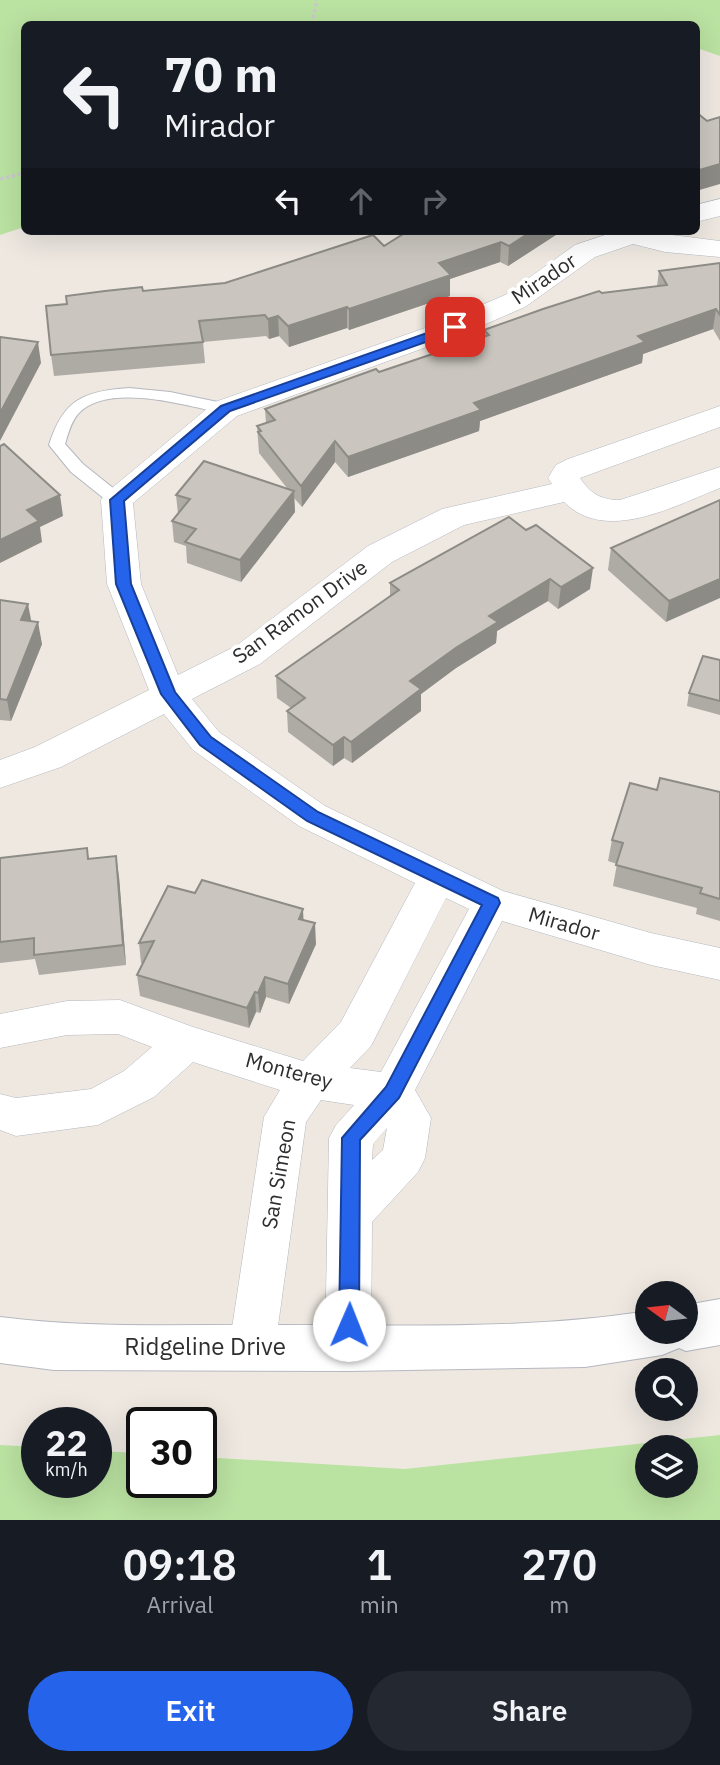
<!DOCTYPE html>
<style>
:root{--surface:#171b24;--page:#242831;--text:#f1f3f6;--muted:#9ea1a6;--accent:#2563eb}
body{margin:0;font-family:"IBM Plex Sans",sans-serif;background:var(--page);color:var(--text);height:100vh;display:flex;flex-direction:column;font-size:26px;white-space:nowrap}
*{box-sizing:border-box;margin:0}
p{font-size:23px;color:var(--muted)}
.icon{flex:none;width:38px;height:38px;fill:none;stroke:currentColor;stroke-width:2;stroke-linecap:round;stroke-linejoin:round}
.map{position:relative;height:1520px;overflow:hidden}
.drawer{display:flex;flex-direction:column;background:var(--surface);flex:1}
.drawer>*{flex:none}
.banner{position:absolute;left:21px;top:21px;width:679px;height:214px;border-radius:10px;box-shadow:0 7px 28px #0002;background:#171b24;color:var(--text);overflow:hidden}
.needle{width:46px;rotate:285deg}
.tools{position:absolute;left:635px;top:1281px;display:grid;gap:14px}
.tools a{display:grid;place-items:center;width:63px;height:63px;border-radius:50%;background:var(--surface);box-shadow:0 7px 28px #0002;font-size:35px}
.speed{position:absolute;left:21px;top:1407px;display:flex;gap:14px;font-size:35px;font-weight:700;text-align:center}
.speed>*{display:grid;place-content:center;width:91px;height:91px;border-radius:50%;background:var(--surface);box-shadow:0 7px 28px #0002;line-height:1}
.speed small{font-size:18px;font-weight:400}
.speed .limit{border:4px solid #111;border-radius:10px;background:#fff;color:#111}
.pin{position:absolute;display:grid;place-items:center;width:60px;height:60px;color:#fff;margin:-30px;border-radius:14px;box-shadow:0 4px 10px #0006}
.me{position:absolute;width:77px;margin:-38px;rotate:1deg;stroke-linejoin:round;filter:drop-shadow(0 0 5px #0008)}
.turn{display:flex;align-items:center;gap:24px;height:147px;padding:0 28px;font-size:32px}
.turn .icon{width:91px;height:91px;stroke-width:2.5}
.turn b{display:block;font-size:49px;line-height:60px}
.lanes{display:flex;align-items:center;height:66px;padding:0 28px;background:#0003;justify-content:center;gap:35px;direction:ltr}
.lanes .off{opacity:.35}
.eta{display:flex;justify-content:space-evenly;align-items:center;height:119px;text-align:center}
.eta b{font-size:42px;font-weight:600;line-height:49px}
.action{display:flex;gap:14px;margin-top:auto;padding:14px 28px}
.action a{flex:1;height:80px;border-radius:42px;background:var(--accent);color:#fff;font-size:28px;font-weight:600;line-height:80px;text-align:center}
.action a+a{background:var(--page);color:var(--text)}
.map>svg:first-child{display:block}
.green{fill:#bae2a1;fill-rule:evenodd}
.lines{fill:none;stroke-linecap:round;stroke-linejoin:round}
.service-casing{stroke:#b5b8c0;stroke-width:2}
.minor-casing{stroke:#b5b8c0;stroke-width:1}
.tertiary-casing{stroke:#b5b8c0;stroke-width:2}
.path{stroke:#c9c9c9;stroke-width:3.5;stroke-dasharray:3.5 2.5;stroke-linecap:butt}
.service{fill:#fff;fill-rule:evenodd}
.minor{fill:#fff;fill-rule:evenodd}
.tertiary{fill:#fff;fill-rule:evenodd}
.wall{fill:#aeaaa4}
.shaded-wall{fill:#8d8b86}
.building{fill:#cac6bf;stroke:#8d8b86;stroke-width:2}
.route{fill:#2563eb;stroke:#184099;stroke-width:2}
.labels{text-anchor:middle;stroke-width:7;stroke-linejoin:round;paint-order:stroke}
.street-label{font-size:21px;fill:#2e2e2e;stroke:#fff}
.near-street-label{font-size:24px;fill:#2e2e2e;stroke:#fff}
</style>
<div class="map">
<svg width="720" height="1520" viewBox="0 0 720 1520">
<rect width="100%" height="100%" fill="#eee8e1"/>
<g class="green">
<polygon points="0,0 720,0 720,56 697,48 696,24 24,24 24,227 0,235"/>
<path d="M 720,1435 L 720,1520 L 0,1520 L 0,1445 L 37,1447 L 37,1482 L 96,1482 L 96,1451 L 142,1453 L 142,1482 L 201,1482 L 201,1457 L 405,1469 ZM 648,1447 L 686,1447 L 686,1486 L 648,1486 Z"/>
</g>
<g class="lines">
<g class="service-casing">
<path id="service" d="M 129,388 L 170,392 L 232,405 L 234,409 L 226,414 C 189,406 107,381 78,414 C 71,422 68,434 65,444 L 83,464 L 123,496 L 125,500 L 117,506 L 111,504 L 71,472 L 49,445 C 63,400 83,391 129,388 Z"/>
</g>
<g class="minor-casing">
<g id="minor">
<polygon points="720,199 720,216 696,222 696,205"/>
<path d="M 617,231 L 658,231 L 656,233 L 720,241 L 720,257 L 665,252 L 633,244 L 595,257 L 525,307 L 465,333 L 237,416 L 133,503 L 141,584 L 178,675 L 236,646 L 368,546 L 442,509 L 552,484 L 548,478 L 556,465 L 568,459 L 720,406 L 720,427 L 580,478 C 591,494 601,500 620,500 L 720,467 L 720,488 C 674,506 606,544 564,502 L 464,525 L 392,562 L 260,664 L 192,699 L 219,732 L 325,806 L 503,891 L 651,933 L 720,948 L 720,980 L 651,965 L 502,921 L 415,1090 L 431,1118 L 425,1158 L 418,1172 L 372,1222 L 371,1348 L 365,1364 L 348,1370 L 331,1364 L 325,1348 L 329,1138 L 336,1125 L 354,1105 L 321,1100 L 306,1122 L 275,1348 L 269,1364 L 252,1370 L 235,1364 L 229,1348 L 264,1117 L 280,1090 L 193,1062 L 154,1097 L 98,1125 L 16,1136 L 0,1130 L 0,1094 L 16,1098 L 91,1089 L 124,1071 L 152,1047 L 118,1034 L 67,1035 L 0,1048 L 0,1014 L 67,1001 L 120,1000 L 193,1027 L 303,1061 L 341,1022 L 415,883 L 299,826 L 193,750 L 164,714 L 61,767 L 0,788 L 0,760 L 35,747 L 149,690 L 107,584 L 101,500 L 106,493 L 215,402 L 445,321 L 505,295 L 575,245 ZM 446,898 L 469,909 L 381,1072 L 350,1068 L 371,1046 ZM 387,1128 L 383,1150 L 372,1160 L 373,1144 Z"/>
</g>
</g>
<g class="tertiary-casing">
<path id="tertiary" d="M 720,1299 L 720,1345 L 686,1351 L 679,1348 L 662,1355 L 585,1367 L 348,1371 L 54,1370 L 0,1363 L 0,1317 C 93,1329 188,1324 281,1325 C 402,1325 528,1330 648,1311 L 648,1332 L 686,1332 L 686,1305 Z"/>
</g>
<g class="path">
<polyline points="312,24 317,0"/>
<polyline points="0,179 24,173"/>
</g>
<use href="#service" class="service"/>
<use href="#minor" class="minor"/>
<use href="#tertiary" class="tertiary"/>
</g>
<g class="wall">
<polygon points="562,231 508,266 500,262 450,279 450,296 349,330 347,328 289,347 279,336 269,339 266,336 203,342 205,363 54,376 51,355 67,304 143,291 225,283 384,246"/>
<polygon points="720,263 720,341 713,329 643,354 642,363 480,421 479,431 348,477 335,462 302,507 294,498 295,512 241,582 187,563 186,546 174,542 172,521 178,514 176,495 287,488 259,453 257,426 266,423 265,409 379,372 483,336 484,330 602,293 657,286 659,271"/>
<polygon points="720,500 666,622 608,570 611,548"/>
<polygon points="509,517 590,589 558,609 548,601 497,631 496,643 456,668 421,694 421,711 352,763 344,758 333,766 288,732 287,711 291,708 277,698 276,676 390,597 390,583"/>
<polygon points="0,600 31,621 42,644 11,721 0,720"/>
<polygon points="720,660 720,715 687,706 689,693"/>
<polygon points="657,790 720,792 720,921 696,914 697,908 613,886 617,864 608,861 612,840"/>
<polygon points="87,848 89,859 119,877 126,965 39,975 35,959 0,963 0,858"/>
<polygon points="304,920 316,944 289,1004 266,997 260,1013 256,1012 249,1028 140,996 137,975 143,963 141,963 139,943"/>
</g>
<g class="shaded-wall">
<polygon points="720,164 720,184 696,191 696,171"/>
<polygon points="532,231 562,231 508,266 509,246"/>
<polygon points="501,242 500,262 450,279 450,296 349,330 349,309 439,263"/>
<polygon points="347,307 347,328 289,347 288,326"/>
<polygon points="716,309 713,329 643,354 642,363 480,421 479,431 348,477 348,457 474,403 638,336"/>
<polygon points="278,316 279,336 269,339 268,319"/>
<polygon points="38,342 41,363 0,441 0,413"/>
<polygon points="335,441 335,462 302,507 301,486"/>
<polygon points="294,491 295,512 241,582 240,560"/>
<polygon points="60,495 63,516 40,527 42,542 0,563 0,540 27,510"/>
<polygon points="593,568 590,589 558,609 561,587"/>
<polygon points="550,579 548,601 497,631 496,643 456,668 421,694 421,711 352,763 351,742 410,681 489,616"/>
<polygon points="720,579 720,598 666,622 669,601"/>
<polygon points="28,604 32,625 21,620"/>
<polygon points="38,622 42,644 11,721 7,700"/>
<polygon points="344,737 344,758 333,766 333,745"/>
<polygon points="116,856 119,877 126,965 123,945"/>
<polygon points="303,909 304,930 299,919"/>
<polygon points="315,923 316,944 289,1004 288,984"/>
<polygon points="265,977 266,997 260,1013 258,993"/>
<polygon points="255,992 256,1012 249,1028 247,1008"/>
</g>
<g class="building">
<polygon points="696,112 707,121 720,117 720,164 696,171"/>
<polygon points="408,231 532,231 509,246 501,242 439,263 451,275 349,309 347,307 288,326 278,316 268,319 265,315 199,321 203,342 51,355 46,306 67,304 66,296 105,291 142,287 143,291 225,283 373,235 384,246"/>
<polygon points="720,263 720,315 716,309 638,336 645,342 474,403 481,410 348,457 335,441 301,486 258,432 261,431 257,426 275,420 265,409 376,369 379,372 489,335 484,330 543,309 599,291 602,293 667,285 659,271"/>
<polygon points="0,337 38,342 0,413"/>
<polygon points="4,444 60,495 27,510 39,521 0,540 0,446"/>
<polygon points="204,461 294,491 240,560 185,542 196,529 172,521 190,499 176,495"/>
<polygon points="720,500 720,579 669,601 611,548"/>
<polygon points="509,517 526,530 536,525 593,568 561,587 550,579 489,616 498,622 457,647 410,681 421,689 351,742 344,737 333,745 287,711 305,698 276,676 399,590 390,583"/>
<polygon points="0,600 28,604 21,620 38,622 7,700 0,699"/>
<polygon points="703,656 720,660 720,701 689,693"/>
<polygon points="660,778 720,792 720,899 700,893 702,888 616,865 623,843 612,840 630,783 657,790"/>
<polygon points="87,848 88,859 116,856 123,945 34,955 34,938 0,942 0,858"/>
<polygon points="202,880 303,909 299,919 315,923 288,984 265,977 258,993 255,992 247,1008 137,975 154,941 139,943 168,886 195,893"/>
</g>
<polygon class="route" points="455,323 462,327 460,330 230,411 124,501 131,584 175,692 211,737 318,812 498,898 500,903 399,1098 360,1140 359,1325 356,1332 349,1335 341,1332 339,1325 342,1138 386,1087 482,905 307,821 200,745 161,694 116,584 110,500 221,406"/>
<g class="labels">
<g class="street-label">
<text transform="translate(544 279) rotate(-34)" y="7">Mirador</text>
<text transform="translate(300 612) rotate(-36)" y="7">San Ramon Drive</text>
<text transform="translate(564 924) rotate(16)" y="7">Mirador</text>
<text transform="translate(289 1071) rotate(15)" y="7">Monterey</text>
<text transform="translate(279 1174) rotate(-80)" y="7">San Simeon</text>
</g>
<g class="near-street-label">
<text x="205" y="1355">Ridgeline Drive</text>
</g>
</g>
</svg>
<div class="tools">
<a><svg class="needle" viewBox="-14 -14 28 28"><path d="M0-13l5 13h-10z" fill="#e53935"/><path d="M0 13l5-13h-10z" fill="#9ea1a6"/></svg></a>
<a><svg class="icon" aria-label="search" viewBox="0 0 24 24"><circle cx="10" cy="10" r="6"/><path d="M15 15l6 6"/></svg></a>
<a><svg class="icon" aria-label="layers" viewBox="0 0 24 24"><path d="M12 4l9 5-9 5-9-5zM3 14l9 5 9-5"/></svg></a>
</div>
<div class="speed"><div>22<small>km/h</small></div><div class="limit">30</div></div>
<div class="pin" style="left:455px;top:327px;background:#d93025"><svg class="icon" aria-label="arrive" viewBox="0 0 24 24"><path d="M6 21V4h12l-3 4 3 4H6"/></svg></div>
<svg class="me" style="left:349px;top:1325px" viewBox="-20 -20 40 40"><circle r="19" fill="#fff"/><path d="M0-13L10 11 0 6-10 11z" fill="#2563eb"/></svg>
<div class="banner">
<div class="turn"><svg class="icon" aria-label="left" viewBox="0 0 24 24"><path d="M17 20v-9H6M10 6l-5 5 5 5"/></svg><div><b>70 m</b>Mirador</div></div>
<div class="lanes"><svg class="icon" aria-label="left" viewBox="0 0 24 24"><path d="M17 20v-9H6M10 6l-5 5 5 5"/></svg><svg class="icon off" aria-label="ahead" viewBox="0 0 24 24"><path d="M12 20V5M6 11l6-6 6 6"/></svg><svg class="icon off" aria-label="right" viewBox="0 0 24 24"><path d="M7 20v-9h11M14 6l5 5-5 5"/></svg></div>
</div>
</div>
<section class="drawer">
<div class="eta">
<div><b>09:18</b><p>Arrival</p></div>
<div><b>1</b><p>min</p></div>
<div><b>270</b><p>m</p></div>
</div>
<div class="action"><a>Exit</a><a>Share</a></div>
</section>
